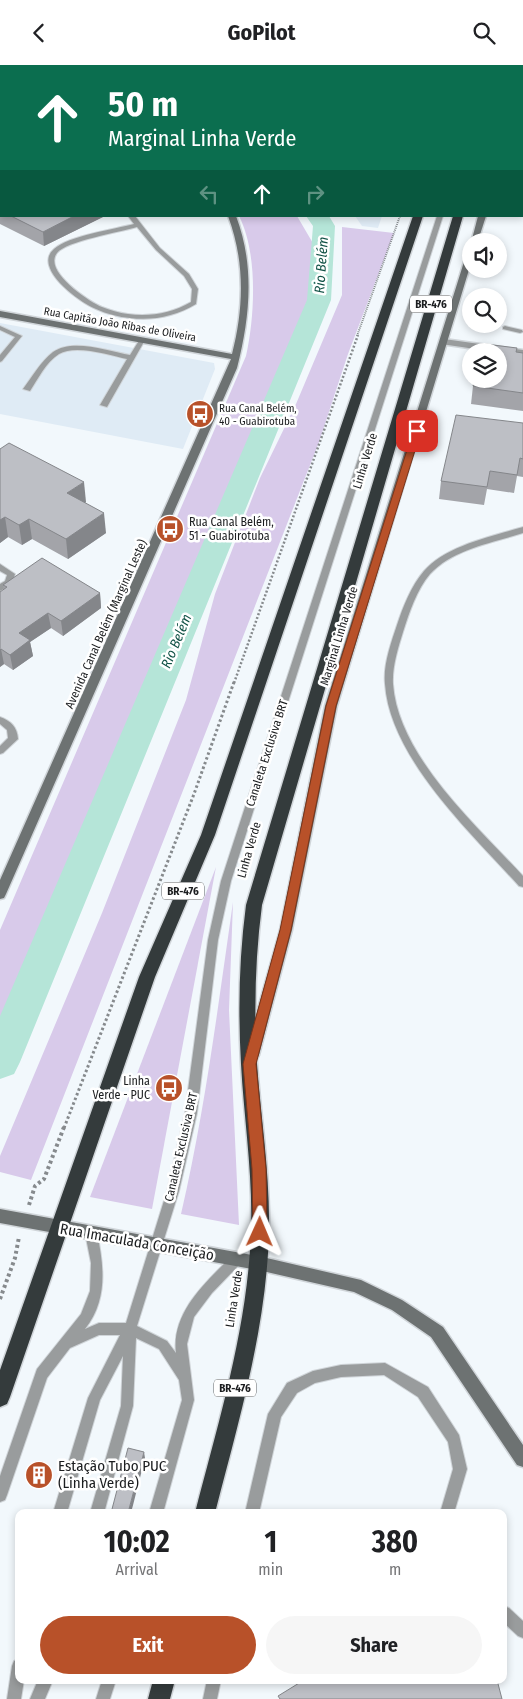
<!DOCTYPE html>
<meta charset="utf-8">
<style>
:root{--surface:#fff;--page:#f6f6f6;--text:#202124;--muted:#757577;--accent:#b85129}
body{margin:0;font-family:"Fira Sans Condensed",sans-serif;background:var(--page);color:var(--text);height:100vh;display:flex;flex-direction:column;font-size:19px;white-space:nowrap}
*{box-sizing:border-box;margin:0}
p{font-size:16px;color:var(--muted)}
.icon{flex:none;width:28px;height:28px;fill:none;stroke:currentColor;stroke-width:2;stroke-linecap:round;stroke-linejoin:round}
.map{position:relative;flex:1;overflow:hidden}
.sheet{position:absolute;left:15px;top:1444px;width:492px;height:175px;display:flex;flex-direction:column;background:var(--surface);border-radius:10px;box-shadow:0 2px 8px #0003}
.sheet>*{flex:none}
.hud{position:absolute;left:0px;top:0px;width:524px;height:152px;box-shadow:0 2px 8px #0003;background:#0b6e4f;color:#fff;overflow:hidden}
.controls{position:absolute;left:462px;top:168px;display:grid;gap:10px}
.controls a{display:grid;place-items:center;width:45px;height:45px;border-radius:50%;background:var(--surface);box-shadow:0 2px 8px #0003;font-size:25px}
.pin{position:absolute;display:grid;place-items:center;width:42px;height:42px;color:#fff;margin:-21px;border-radius:10px;box-shadow:0 2px 8px #0006}
.me{position:absolute;width:55px;margin:-28px;rotate:1deg;stroke-linejoin:round;filter:drop-shadow(0 0 4px #0008)}
.turn{display:flex;align-items:center;gap:18px;height:105px;padding:0 25px;font-size:22px}
.turn .icon{width:65px;height:65px;stroke-width:2.5}
.turn b{display:block;font-size:35px;line-height:42px}
.lanes{display:flex;align-items:center;height:48px;padding:0 25px;background:#0003;justify-content:center;gap:25px;direction:ltr}
.lanes .off{opacity:.35}
.eta{display:flex;justify-content:space-evenly;align-items:center;height:85px;text-align:center}
.eta b{font-size:30px;font-weight:700;line-height:35px}
.button{display:flex;gap:10px;margin-top:auto;padding:10px 25px}
.button a{flex:1;height:58px;border-radius:30px;background:var(--accent);color:#fff;font-size:20px;font-weight:700;line-height:58px;text-align:center}
.button a+a{background:var(--page);color:var(--text)}
header{display:flex;justify-content:space-between;align-items:center;height:65px;padding:0 25px;background:var(--surface);font-size:22px;font-weight:700}
.map>svg:first-child{display:block}
.built{fill:#dfebf5}
.green{fill:#d8caea}
.lines{fill:none;stroke-linecap:round;stroke-linejoin:round}
.river{fill:#b5e5d8;fill-rule:evenodd}
.lane-casing{stroke:#d0d5d9;stroke-width:2}
.street-casing{stroke:#d0d5d9;stroke-width:3}
.secondary-casing{stroke:#d0d5d9;stroke-width:3}
.highway-casing{stroke:#d0d5d9;stroke-width:3}
.path-far3{stroke:#868a8d;stroke-width:2;stroke-dasharray:1 1;stroke-linecap:butt}
.path-far2{stroke:#868a8d;stroke-width:2.5;stroke-dasharray:2 2;stroke-linecap:butt}
.path-far1{stroke:#868a8d;stroke-width:3;stroke-dasharray:2.5 2.5;stroke-linecap:butt}
.path{stroke:#868a8d;stroke-width:4;stroke-dasharray:3 3;stroke-linecap:butt}
.lane{fill:#999c9d;fill-rule:evenodd}
.street{fill:#999c9d;fill-rule:evenodd}
.secondary{fill:#6d7272;fill-rule:evenodd}
.highway{fill:#343b3c;fill-rule:evenodd}
.wall{fill:#a3a4a9}
.shaded-wall{fill:#84868a}
.building{fill:#bdbfc5;stroke:#84868a}
.route{fill:#b85129;stroke:#78351b}
.labels{text-anchor:middle;stroke-width:5;stroke-linejoin:round;paint-order:stroke}
.shield{fill:#fff;stroke:#5f6162;stroke-width:1}
.shield-label{font-size:11px;font-weight:bold;fill:#1b1d1f}
.far-street-label{font-size:11px;fill:#1b1d1f;stroke:#fff}
.far-poi-label{font-size:11px;fill:#1b1d1f;stroke:#fff;text-anchor:start}
.street-label{font-size:12px;fill:#1b1d1f;stroke:#fff}
.poi-label{font-size:12px;fill:#1b1d1f;stroke:#fff;text-anchor:start}
.water-label{font-size:14px;font-style:italic;fill:#115246;stroke:#fff}
.near-street-label{font-size:15px;fill:#1b1d1f;stroke:#fff}
.near-poi-label{font-size:15px;fill:#1b1d1f;stroke:#fff;text-anchor:start}
</style>
<header><svg class="icon" aria-label="back" viewBox="0 0 24 24"><path d="M15 5l-7 7 7 7"/></svg>GoPilot<svg class="icon" aria-label="search" viewBox="0 0 24 24"><circle cx="10" cy="10" r="6"/><path d="M15 15l6 6"/></svg></header>
<div class="map">
<svg width="523" height="1634" viewBox="0 0 523 1634">
<rect width="100%" height="100%" fill="#f2f8fc"/>
<g class="built">
<polygon points="123,0 407,0 420,1 126,1"/>
<polygon points="355,151 382,151 378,163 362,161"/>
<polygon points="0,258 214,298 215,304 183,384 0,349"/>
</g>
<g class="green">
<path d="M 239,151 L 297,151 L 314,180 L 313,234 L 45,869 L 0,964 L 0,865 L 246,291 C 255,251 258,188 239,151 Z"/>
<polygon points="342,162 394,168 348,289 319,377 31,1115 0,1107 0,1091 102,848 186,635 215,529 260,413 296,339 342,230"/>
<polygon points="216,802 152,1144 90,1132"/>
<path d="M 233,837 L 229,945 L 239,1160 L 181,1149 C 205,1046 218,941 233,837 Z"/>
</g>
<g class="lines">
<g class="river">
<polygon points="71,0 93,0 94,1 72,1"/>
<polygon points="306,151 329,151 335,161 331,235 20,997 14,1009 0,1014 0,951 307,235 313,161"/>
</g>
<g class="lane-casing">
<g id="lane">
<polygon points="185,0 191,0 192,1 186,1"/>
<polygon points="390,0 407,0 408,1 392,1"/>
<rect x="486" y="0" width="6" height="1"/>
<polygon points="1,45 1,49 0,50 0,46"/>
<rect x="522" y="51" width="1" height="4"/>
<rect x="0" y="59" width="1" height="4"/>
<path d="M 128,151 L 135,151 L 160,183 L 189,209 L 198,224 L 196,239 C 176,251 153,256 130,253 C 119,252 107,249 96,244 C 80,238 32,203 54,184 C 68,171 115,164 134,159 ZM 137,162 L 156,185 L 184,211 L 192,224 L 191,237 C 172,248 150,252 128,249 C 119,248 110,245 102,242 C 88,236 43,206 57,188 C 66,176 121,167 137,162 Z"/>
<path d="M 437,151 L 443,151 L 231,816 L 218,875 L 197,1048 L 179,1126 L 137,1261 L 167,1276 L 176,1288 C 171,1247 207,1216 233,1190 L 237,1188 L 241,1190 L 243,1194 L 241,1198 L 212,1228 L 194,1252 L 187,1279 L 194,1335 L 163,1448 L 149,1448 L 182,1335 L 179,1315 L 159,1284 L 136,1273 L 133,1341 L 104,1448 L 90,1448 L 121,1341 L 123,1291 L 100,1335 L 67,1448 L 53,1448 L 88,1333 L 120,1270 L 99,1270 L 70,1283 L 47,1313 L 7,1430 L 5,1435 L 0,1437 L 0,1411 L 37,1304 L 81,1249 L 90,1226 L 91,1198 L 85,1168 L 87,1164 L 91,1162 L 95,1164 L 97,1168 C 104,1201 108,1235 85,1264 L 99,1258 L 126,1258 L 167,1126 L 185,1048 L 208,875 L 221,816 Z"/>
<polygon points="0,261 22,271 2,296 0,297 0,290 15,272 0,265"/>
<polygon points="505,261 522,265 523,267 520,268 503,264 503,262"/>
<path d="M 142,273 L 145,275 L 107,342 L 100,340 L 127,294 C 110,290 75,279 59,289 C 46,297 38,314 30,326 L 23,324 C 32,312 41,296 53,287 C 72,273 109,286 130,290 L 140,274 Z"/>
<path d="M 523,462 L 523,468 C 492,478 453,484 430,509 C 417,524 409,548 403,567 C 398,583 392,602 393,619 C 398,691 477,761 523,811 L 523,822 L 519,821 C 472,769 390,693 385,619 C 383,600 391,578 397,560 C 403,542 411,521 424,506 C 445,481 492,471 523,462 Z"/>
<polygon points="0,499 15,509 12,519 0,526 0,519 5,516 7,510 0,506"/>
<path d="M 0,652 C 11,656 17,662 18,674 L 3,688 L 0,689 L 0,681 L 8,673 L 7,665 L 0,659 Z"/>
<polygon points="385,1298 428,1322 459,1370 467,1404 454,1448 440,1448 453,1404 448,1377 418,1332 384,1310 341,1312 315,1318 297,1328 281,1352 259,1448 245,1448 268,1349 287,1318 313,1306 341,1300"/>
<polygon points="504,1541 509,1543 523,1556 523,1573 518,1571 504,1558"/>
<polygon points="19,1594 19,1615 24,1615 21,1634 7,1634 12,1601 14,1596"/>
<polygon points="38,1615 53,1615 45,1634 30,1634"/>
<polygon points="102,1615 116,1615 110,1634 96,1634"/>
<polygon points="207,1615 221,1615 217,1634 203,1634"/>
</g>
</g>
<g class="street-casing">
<g id="street">
<rect x="0" y="35" width="1" height="4"/>
<rect x="0" y="83" width="1" height="4"/>
<rect x="522" y="91" width="1" height="4"/>
<polygon points="444,274 523,285 523,291 441,279 441,275"/>
</g>
</g>
<g class="secondary-casing">
<g id="secondary">
<rect x="34" y="0" width="8" height="1"/>
<polygon points="523,14 523,20 522,20 522,14"/>
<path d="M 228,151 L 236,151 C 255,201 250,252 237,303 L 6,829 L 4,833 L 0,834 L 0,815 L 231,294 L 0,252 L 0,246 L 232,289 C 244,243 245,196 228,151 Z"/>
<polygon points="478,151 486,151 478,176 471,178"/>
<polygon points="468,184 471,184 471,198 337,641 292,865 259,990 257,994 252,996 247,994 245,990 280,865 325,641"/>
<polygon points="0,1144 258,1191 361,1215 402,1235 443,1262 523,1380 523,1402 517,1400 431,1272 392,1245 354,1227 258,1205 0,1158"/>
</g>
</g>
<g class="highway-casing">
<g id="highway">
<rect x="465" y="0" width="8" height="1"/>
<polygon points="413,151 423,151 215,770 155,912 10,1332 7,1339 0,1342 0,1305 139,912 201,770"/>
<path d="M 453,151 L 463,151 L 262,840 C 255,893 254,946 257,999 C 261,1054 270,1109 269,1165 C 267,1261 239,1355 215,1448 L 195,1448 C 219,1355 248,1262 251,1165 C 253,1110 244,1054 241,999 C 238,946 239,893 246,840 Z"/>
<polygon points="153,1615 175,1615 170,1634 148,1634"/>
</g>
</g>
<g class="path-far3">
<polyline points="445,1 447,0"/>
<polyline points="357,271 400,151"/>
</g>
<polyline class="path-far2" points="234,618 358,270"/>
<polyline class="path-far1" points="64,1063 194,729 234,617"/>
<g class="path">
<polyline points="29,1140 35,1121 44,1114 64,1062"/>
<polyline points="0,1234 15,1193 19,1172"/>
</g>
<use href="#lane" class="lane"/>
<use href="#street" class="street"/>
<use href="#secondary" class="secondary"/>
<use href="#highway" class="highway"/>
</g>
<g class="wall">
<polygon points="0,131 1,131 1,151 105,151 44,181 0,159"/>
<polygon points="516,287 523,288 523,346 471,339 473,321"/>
<polygon points="523,358 523,412 517,411 514,428 487,424 484,440 439,434 441,416"/>
<polygon points="0,384 86,437 85,438 106,468 68,494 32,474 22,480 8,472 0,478"/>
<polygon points="3,520 100,528 101,543 63,571 51,563 30,577 33,591 13,605 4,599 0,602 4,524"/>
</g>
<g class="shaded-wall">
<polygon points="74,151 105,151 44,181 43,167"/>
<polygon points="84,417 86,437 70,448 67,428"/>
<polygon points="104,448 106,468 68,494 66,474"/>
<polygon points="5,452 8,472 0,478 0,455"/>
<polygon points="29,454 32,474 22,480 19,460"/>
<polygon points="100,528 101,543 63,571 61,556"/>
<polygon points="48,548 51,563 30,577 33,591 13,605 10,590 19,568"/>
<polygon points="1,584 4,599 0,602 0,585"/>
<polygon points="144,1387 145,1393 131,1448 128,1448"/>
</g>
<g class="building">
<polygon points="0,131 1,131 1,147 0,146"/>
<polygon points="11,151 74,151 43,167"/>
<polygon points="485,279 517,283 516,287 523,288 523,328 473,321 475,314 499,314 499,286 483,286"/>
<polygon points="456,350 523,358 523,394 520,393 517,410 490,406 487,422 441,416"/>
<polygon points="9,378 84,417 67,428 104,448 66,474 29,454 19,460 5,452 0,455 0,384"/>
<polygon points="42,493 100,528 61,556 48,548 19,568 30,575 10,590 1,584 0,585 0,527 7,522 3,520"/>
<polygon points="128,1383 144,1387 128,1448 111,1448"/>
<polygon points="304,1615 497,1615 502,1634 280,1634 278,1631"/>
</g>
<polygon class="route" points="417,363 421,366 336,641 291,865 256,999 266,1104 267,1167 265,1172 260,1174 255,1172 253,1167 252,1104 243,999 280,865 326,641 413,366"/>
<defs>
<g id="bus-disc" transform="scale(1.4375)"><circle r="9.5" fill="#b85129" stroke="#fff"/><path d="M-5-6H5V4H4V6H2V4H-2V6H-4V4H-5ZM-3.5-4V0h7V-4ZM-3.5 1.2v1.5H-2V1.2ZM2 1.2v1.5H3.5V1.2Z" fill="#fff"/></g>
<g id="building-disc" transform="scale(1.4375)"><circle r="9.5" fill="#b85129" stroke="#fff"/><path d="M-4-6H4V6H1V3H-1V6H-4ZM-2.5-4.3h1.7v1.8h-1.7ZM.8-4.3h1.7v1.8H.8ZM-2.5-1h1.7V.8h-1.7ZM.8-1h1.7V.8H.8Z" fill="#fff"/></g>
</defs>
<g fill-rule="evenodd">
<use href="#bus-disc" x="200" y="349"/>
<use href="#bus-disc" x="170" y="464"/>
<use href="#bus-disc" x="169" y="1023"/>
<use href="#building-disc" x="39" y="1410"/>
</g>
<g class="labels">
<g class="shield">
<rect x="410" y="230.5" width="42" height="17" rx="4"/>
<rect x="162" y="817.5" width="42" height="17" rx="4"/>
<rect x="214" y="1314.5" width="42" height="17" rx="4"/>
</g>
<g class="shield-label">
<text x="431" y="243">BR-476</text>
<text x="183" y="830">BR-476</text>
<text x="235" y="1327">BR-476</text>
</g>
<g class="far-street-label">
<text transform="translate(120 259) rotate(10)" y="4">Rua Capitão João Ribas de Oliveira</text>
</g>
<g class="far-poi-label">
<text x="219" y="347">Rua Canal Belém,<tspan x="219" dy="13">40 - Guabirotuba</tspan></text>
</g>
<g class="street-label">
<text transform="translate(365 396) rotate(-73)" y="4">Linha Verde</text>
<text transform="translate(106 559) rotate(-66)" y="4">Avenida Canal Belém (Marginal Leste)</text>
<text transform="translate(339 571) rotate(-73)" y="4">Marginal Linha Verde</text>
<text transform="translate(267 688) rotate(-72)" y="4">Canaleta Exclusiva BRT</text>
<text transform="translate(249 785) rotate(-74)" y="4">Linha Verde</text>
<text transform="translate(181 1082) rotate(-77)" y="4">Canaleta Exclusiva BRT</text>
<text transform="translate(234 1234) rotate(-81)" y="4">Linha Verde</text>
</g>
<g class="poi-label">
<text x="189" y="461">Rua Canal Belém,<tspan x="189" dy="14">51 - Guabirotuba</tspan></text>
<text x="150" y="1020" text-anchor="end">Linha<tspan x="150" dy="14">Verde - PUC</tspan></text>
</g>
<g class="water-label">
<text transform="translate(321 200) rotate(-86)" y="5">Rio Belém</text>
<text transform="translate(176 576) rotate(-67)" y="5">Rio Belém</text>
</g>
<g class="near-street-label">
<text transform="translate(137 1177) rotate(10)" y="5">Rua Imaculada Conceição</text>
</g>
<g class="near-poi-label">
<text x="58" y="1406">Estação Tubo PUC<tspan x="58" dy="17">(Linha Verde)</tspan></text>
</g>
</g>
</svg>
<div class="controls">
<a><svg class="icon" aria-label="sound" viewBox="0 0 24 24"><path d="M4 9h4l5-4v14l-5-4H4zM17 9q2 3 0 6"/></svg></a>
<a><svg class="icon" aria-label="search" viewBox="0 0 24 24"><circle cx="10" cy="10" r="6"/><path d="M15 15l6 6"/></svg></a>
<a><svg class="icon" aria-label="layers" viewBox="0 0 24 24"><path d="M12 4l9 5-9 5-9-5zM3 14l9 5 9-5"/></svg></a>
</div>
<div class="pin" style="left:417px;top:366px;background:#d93025"><svg class="icon" aria-label="arrive" viewBox="0 0 24 24"><path d="M6 21V4h12l-3 4 3 4H6"/></svg></div>
<svg class="me" style="left:260px;top:1167px" viewBox="-20 -20 40 40"><path d="M0-17L14 15 0 8-14 15z" fill="#b85129" stroke="#fff" stroke-width="4"/></svg>
<div class="hud">
<div class="turn"><svg class="icon" aria-label="ahead" viewBox="0 0 24 24"><path d="M12 20V5M6 11l6-6 6 6"/></svg><div><b>50 m</b>Marginal Linha Verde</div></div>
<div class="lanes"><svg class="icon off" aria-label="left" viewBox="0 0 24 24"><path d="M17 20v-9H6M10 6l-5 5 5 5"/></svg><svg class="icon" aria-label="ahead" viewBox="0 0 24 24"><path d="M12 20V5M6 11l6-6 6 6"/></svg><svg class="icon off" aria-label="right" viewBox="0 0 24 24"><path d="M7 20v-9h11M14 6l5 5-5 5"/></svg></div>
</div>
<section class="sheet">
<div class="eta">
<div><b>10:02</b><p>Arrival</p></div>
<div><b>1</b><p>min</p></div>
<div><b>380</b><p>m</p></div>
</div>
<div class="button"><a>Exit</a><a>Share</a></div>
</section>
</div>
